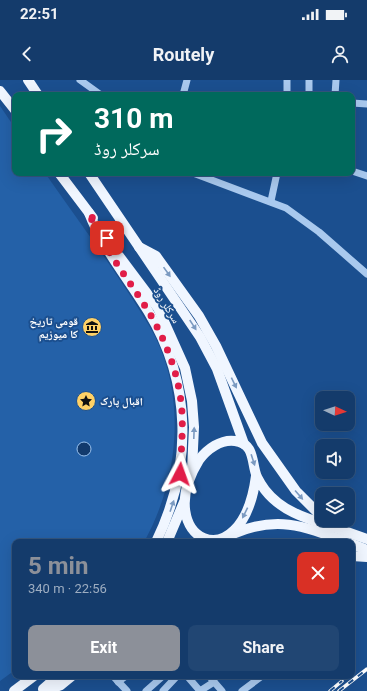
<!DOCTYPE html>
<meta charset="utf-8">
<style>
:root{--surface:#143b6b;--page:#214673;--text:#f1f3f6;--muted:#9dadc1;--line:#33557e;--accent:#8c9099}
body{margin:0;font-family:Roboto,"Noto Naskh Arabic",sans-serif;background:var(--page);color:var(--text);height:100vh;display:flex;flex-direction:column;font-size:15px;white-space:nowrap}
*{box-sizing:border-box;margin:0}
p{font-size:13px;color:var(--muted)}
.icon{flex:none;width:22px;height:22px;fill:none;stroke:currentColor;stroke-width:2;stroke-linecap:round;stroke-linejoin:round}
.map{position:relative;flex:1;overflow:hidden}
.drawer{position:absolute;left:12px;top:459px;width:343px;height:140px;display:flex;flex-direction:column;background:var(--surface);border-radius:8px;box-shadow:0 4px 16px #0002,0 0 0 1px var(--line)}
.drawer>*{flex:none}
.banner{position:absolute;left:12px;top:12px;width:343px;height:84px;border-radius:8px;box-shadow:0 4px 16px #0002,0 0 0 1px var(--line);background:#00695c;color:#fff;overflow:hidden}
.needle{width:26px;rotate:94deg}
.buttons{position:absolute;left:315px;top:311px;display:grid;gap:8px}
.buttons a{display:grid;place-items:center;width:40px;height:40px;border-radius:8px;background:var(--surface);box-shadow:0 4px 16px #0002,0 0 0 1px var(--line);font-size:20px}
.pin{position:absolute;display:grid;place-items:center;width:34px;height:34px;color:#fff;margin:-17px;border-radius:8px;box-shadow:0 2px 6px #0006}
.me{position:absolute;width:44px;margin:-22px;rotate:4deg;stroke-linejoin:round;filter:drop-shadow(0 0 3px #0008)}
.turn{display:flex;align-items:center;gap:14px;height:84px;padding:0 16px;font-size:18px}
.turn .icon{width:52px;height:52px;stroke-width:2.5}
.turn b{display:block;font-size:28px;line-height:34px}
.round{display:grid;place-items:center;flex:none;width:42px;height:42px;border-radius:8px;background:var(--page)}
.headline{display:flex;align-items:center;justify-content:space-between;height:68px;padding:0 16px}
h1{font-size:24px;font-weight:700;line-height:30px;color:var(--accent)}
.action{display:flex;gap:8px;margin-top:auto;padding:8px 16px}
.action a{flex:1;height:46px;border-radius:8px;background:var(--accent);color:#fff;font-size:16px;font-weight:700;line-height:46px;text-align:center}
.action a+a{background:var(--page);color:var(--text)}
.status{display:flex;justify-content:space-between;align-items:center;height:28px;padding:0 20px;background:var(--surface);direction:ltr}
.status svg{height:11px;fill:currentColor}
header{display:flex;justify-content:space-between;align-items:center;height:52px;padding:0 16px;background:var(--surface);font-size:18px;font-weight:700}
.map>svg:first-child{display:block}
.green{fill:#2461a8}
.water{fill:#123a6d;stroke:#9cc4f0}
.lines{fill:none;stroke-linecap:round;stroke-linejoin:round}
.minor{stroke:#a9c9ee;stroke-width:7}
.major{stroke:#f0f6ff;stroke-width:10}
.rail-casing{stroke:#fff;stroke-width:3.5}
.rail{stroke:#1b4f8f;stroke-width:2;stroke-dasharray:6;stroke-linecap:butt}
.oneway{fill:#7b9ac1}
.route{stroke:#e11d48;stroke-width:7;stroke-dasharray:0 12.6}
.labels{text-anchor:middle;stroke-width:4;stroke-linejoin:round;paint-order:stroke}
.street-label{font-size:11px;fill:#fff;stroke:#1b4f8f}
.poi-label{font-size:11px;font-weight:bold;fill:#fff;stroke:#1b4f8f;text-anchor:end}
</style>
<div class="status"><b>22:51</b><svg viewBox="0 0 49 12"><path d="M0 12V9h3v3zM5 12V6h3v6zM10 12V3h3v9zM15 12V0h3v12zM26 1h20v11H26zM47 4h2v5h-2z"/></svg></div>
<header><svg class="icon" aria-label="back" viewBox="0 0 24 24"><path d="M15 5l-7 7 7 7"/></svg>Routely<svg class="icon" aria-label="person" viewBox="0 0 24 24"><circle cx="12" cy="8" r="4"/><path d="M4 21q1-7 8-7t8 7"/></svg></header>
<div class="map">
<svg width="367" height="611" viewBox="0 0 367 611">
<rect width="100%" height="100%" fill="#1b4f8f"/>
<path class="green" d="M 0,26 L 15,48 L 15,93 L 45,93 C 75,136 107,179 135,223 C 143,236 152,249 158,263 C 186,325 177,403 144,462 L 15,462 L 15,590 L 0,601 Z"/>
<circle class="water" cx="84" cy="369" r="7"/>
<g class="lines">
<g class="minor">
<polyline points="80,0 101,15"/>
<polyline points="183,15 187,0"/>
<polyline points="287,15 287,0"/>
<polyline points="309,15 309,0"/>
<polyline points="335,15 336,0"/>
<polyline points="352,23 367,24"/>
<polyline points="352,91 367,96"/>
<polyline points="193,93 286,128 319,152 367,194"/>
<polyline points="271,121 277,93"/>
<polyline points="113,596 127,611"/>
<polyline points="187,596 200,611"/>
<polyline points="209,596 222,611"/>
<polyline points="118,602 126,596"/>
<polyline points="146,611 163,596"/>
<polyline points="163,611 177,596"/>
<polyline points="200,611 214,602"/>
<polyline points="242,611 262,596"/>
</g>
<g class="major">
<polyline points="28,0 38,15"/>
<polyline points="0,11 15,30"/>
<polyline points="59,93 93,138"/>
<polyline points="89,93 200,257 217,289 244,364"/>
<path d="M 89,133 C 103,169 128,198 148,231 C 192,303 193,386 156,462"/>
<polyline points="139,167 156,176 199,236 216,266 262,363 296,411 322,437"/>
<polyline points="119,176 158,228 185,288 192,321 194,347 192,390"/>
<path d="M 256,396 C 242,504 150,459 199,380 C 207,369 221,359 235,361 C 256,364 251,384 257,397 C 259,401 262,406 265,410 C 282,432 308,439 333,447"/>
<polyline points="328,443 333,447 367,459"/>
<path d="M 233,454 C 277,435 304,446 347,462"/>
<polyline points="167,462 184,422"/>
<polyline points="352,464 367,470"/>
<polyline points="352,476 367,477"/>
<polyline points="43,609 58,596"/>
<polyline points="14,611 34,596"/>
<polyline points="46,611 61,605 72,596"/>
</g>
<g class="rail-casing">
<g id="rail">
<polyline points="330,611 342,601"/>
<polyline points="339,611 367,589"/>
</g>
</g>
<use href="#rail" class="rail"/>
</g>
<defs><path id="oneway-solid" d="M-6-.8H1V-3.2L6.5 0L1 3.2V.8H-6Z"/></defs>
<g class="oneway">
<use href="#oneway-solid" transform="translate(167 192) rotate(55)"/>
<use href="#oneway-solid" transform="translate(193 245) rotate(57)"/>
<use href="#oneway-solid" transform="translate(234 303) rotate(64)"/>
<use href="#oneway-solid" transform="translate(194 353) rotate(-88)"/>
<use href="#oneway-solid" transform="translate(253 380) rotate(72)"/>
<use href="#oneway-solid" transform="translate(299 415) rotate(49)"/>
<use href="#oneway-solid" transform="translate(172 426) rotate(-71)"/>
<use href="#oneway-solid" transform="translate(245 433) rotate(116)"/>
</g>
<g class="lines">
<path class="route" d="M 107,158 L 89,133 C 103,168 127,197 147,229 C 166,260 180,297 182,333 C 183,353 181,374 180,394"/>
</g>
<defs>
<g id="museum-disc" transform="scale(1)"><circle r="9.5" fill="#ffd166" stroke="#1b4f8f"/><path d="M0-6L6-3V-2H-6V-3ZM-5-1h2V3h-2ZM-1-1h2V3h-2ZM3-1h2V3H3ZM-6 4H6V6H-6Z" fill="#111"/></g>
<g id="sight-disc" transform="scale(1)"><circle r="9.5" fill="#ffd166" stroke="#1b4f8f"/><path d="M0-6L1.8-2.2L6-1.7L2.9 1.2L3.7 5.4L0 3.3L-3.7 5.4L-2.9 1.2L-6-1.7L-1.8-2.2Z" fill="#111"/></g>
</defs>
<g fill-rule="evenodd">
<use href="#museum-disc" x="92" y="247"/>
<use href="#sight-disc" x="86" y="321"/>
</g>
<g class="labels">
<g class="street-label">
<text transform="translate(167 225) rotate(59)" y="4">سرکلر روڈ</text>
</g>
<g class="poi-label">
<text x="78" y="245">قومی تاریخ<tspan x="78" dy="13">کا میوزیم</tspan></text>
<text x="100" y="325" text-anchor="start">اقبال پارک</text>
</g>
</g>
</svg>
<div class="buttons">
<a><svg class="needle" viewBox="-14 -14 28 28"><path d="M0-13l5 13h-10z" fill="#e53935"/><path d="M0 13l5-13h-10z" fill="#9dadc1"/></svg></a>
<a><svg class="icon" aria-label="sound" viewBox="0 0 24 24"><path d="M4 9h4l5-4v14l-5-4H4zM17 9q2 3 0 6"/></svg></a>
<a><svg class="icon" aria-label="layers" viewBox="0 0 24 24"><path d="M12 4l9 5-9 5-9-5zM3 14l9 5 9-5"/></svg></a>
</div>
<div class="pin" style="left:107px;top:158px;background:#d93025"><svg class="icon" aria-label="arrive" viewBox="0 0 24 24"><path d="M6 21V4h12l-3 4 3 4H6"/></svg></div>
<svg class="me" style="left:180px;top:394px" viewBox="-20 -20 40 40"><path d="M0-17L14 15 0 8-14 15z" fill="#e11d48" stroke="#fff" stroke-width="4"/></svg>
<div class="banner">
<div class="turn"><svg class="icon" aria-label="right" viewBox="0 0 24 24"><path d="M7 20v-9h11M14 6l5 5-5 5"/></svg><div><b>310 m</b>سرکلر روڈ</div></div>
</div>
<section class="drawer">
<div class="headline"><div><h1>5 min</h1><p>340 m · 22:56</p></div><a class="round" style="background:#d93025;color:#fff"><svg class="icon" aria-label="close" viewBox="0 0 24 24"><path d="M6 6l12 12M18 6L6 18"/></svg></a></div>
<div class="action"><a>Exit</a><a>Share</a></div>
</section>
</div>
